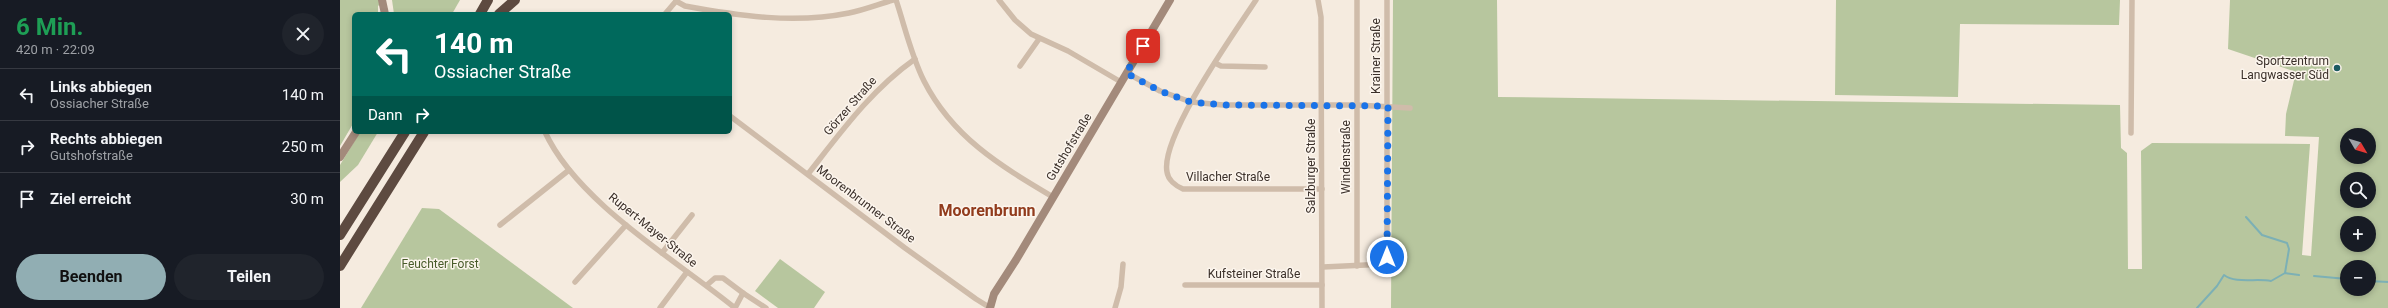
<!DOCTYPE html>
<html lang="de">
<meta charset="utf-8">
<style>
:root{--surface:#171b24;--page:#20242c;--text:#f1f3f6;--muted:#9ea1a6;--line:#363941;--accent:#91aeb3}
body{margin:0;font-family:Roboto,sans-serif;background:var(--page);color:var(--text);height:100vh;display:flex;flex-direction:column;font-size:15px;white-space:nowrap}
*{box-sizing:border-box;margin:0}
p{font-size:13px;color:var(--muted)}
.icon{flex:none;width:22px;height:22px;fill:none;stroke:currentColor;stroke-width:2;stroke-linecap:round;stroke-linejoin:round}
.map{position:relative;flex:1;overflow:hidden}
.panel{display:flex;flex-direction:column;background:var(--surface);width:340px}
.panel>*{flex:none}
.guide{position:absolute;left:12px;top:12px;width:380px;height:122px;border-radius:6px;box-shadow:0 2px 6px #0003;background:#00695c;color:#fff;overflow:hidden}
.needle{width:26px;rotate:128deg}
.tools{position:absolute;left:2000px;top:128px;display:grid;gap:8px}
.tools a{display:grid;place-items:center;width:36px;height:36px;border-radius:50%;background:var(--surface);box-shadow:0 2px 6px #0003;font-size:20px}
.pin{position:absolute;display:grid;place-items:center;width:34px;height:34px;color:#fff;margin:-17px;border-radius:8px;box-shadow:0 2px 6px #0006}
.me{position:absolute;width:44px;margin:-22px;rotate:0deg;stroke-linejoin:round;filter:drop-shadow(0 0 3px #0008)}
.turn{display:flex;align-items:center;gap:14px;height:84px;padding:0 16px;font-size:18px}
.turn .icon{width:52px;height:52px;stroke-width:2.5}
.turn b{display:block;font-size:28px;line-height:34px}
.then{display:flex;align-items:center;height:38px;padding:0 16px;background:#0003;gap:8px;font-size:15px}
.round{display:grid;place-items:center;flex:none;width:42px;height:42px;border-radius:21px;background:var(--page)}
.overview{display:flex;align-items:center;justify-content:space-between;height:68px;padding:0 16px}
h1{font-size:24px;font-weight:700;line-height:30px;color:#1e9e55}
.action{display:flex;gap:8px;margin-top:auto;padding:8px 16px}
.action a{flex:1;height:46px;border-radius:24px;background:var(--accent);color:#111;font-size:16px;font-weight:700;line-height:46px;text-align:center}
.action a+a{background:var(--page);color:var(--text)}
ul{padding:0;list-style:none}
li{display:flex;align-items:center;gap:12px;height:52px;padding:0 16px;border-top:1px solid var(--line)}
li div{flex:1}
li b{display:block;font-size:15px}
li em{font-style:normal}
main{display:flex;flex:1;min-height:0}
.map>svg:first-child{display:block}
.green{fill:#b7c69e;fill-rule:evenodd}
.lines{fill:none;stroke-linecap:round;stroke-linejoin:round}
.stream{stroke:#7cb0b5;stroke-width:2}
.street{stroke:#cfbcaa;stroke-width:5.5}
.secondary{stroke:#a38a7b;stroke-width:8}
.highway{stroke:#5d4a40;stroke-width:10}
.route{stroke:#1a73e8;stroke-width:7;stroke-dasharray:0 12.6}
.poi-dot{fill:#1b5a61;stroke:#fcf5ed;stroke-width:1.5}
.labels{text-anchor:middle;stroke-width:3;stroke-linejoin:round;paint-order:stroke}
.street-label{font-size:12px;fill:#3b302a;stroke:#fcf5ed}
.poi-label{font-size:12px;fill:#3b302a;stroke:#fcf5ed;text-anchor:end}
.park-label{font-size:12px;fill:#495c2b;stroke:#fcf5ed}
.district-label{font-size:16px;font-weight:bold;fill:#913b1c;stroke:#fcf5ed}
</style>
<main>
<section class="panel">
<div class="overview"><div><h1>6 Min.</h1><p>420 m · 22:09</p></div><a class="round"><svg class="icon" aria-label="close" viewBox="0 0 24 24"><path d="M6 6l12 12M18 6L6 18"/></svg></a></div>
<ul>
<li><svg class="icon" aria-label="left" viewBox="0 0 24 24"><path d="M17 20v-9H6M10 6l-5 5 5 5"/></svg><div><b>Links abbiegen</b><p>Ossiacher Straße</p></div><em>140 m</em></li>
<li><svg class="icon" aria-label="right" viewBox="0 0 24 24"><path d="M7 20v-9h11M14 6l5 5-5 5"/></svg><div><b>Rechts abbiegen</b><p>Gutshofstraße</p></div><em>250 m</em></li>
<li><svg class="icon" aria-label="arrive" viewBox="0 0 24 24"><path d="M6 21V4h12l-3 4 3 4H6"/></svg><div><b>Ziel erreicht</b></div><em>30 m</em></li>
</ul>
<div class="action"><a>Beenden</a><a>Teilen</a></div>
</section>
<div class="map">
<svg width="2048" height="308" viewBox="0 0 2048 308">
<rect width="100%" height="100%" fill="#f5ebdf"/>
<g class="green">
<polygon points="0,0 45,0 38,6 38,14 14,14 14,122 0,146"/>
<polygon points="52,0 120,0 112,14 54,14"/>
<path d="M 1053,0 L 1157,0 L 1158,97 L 1780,105 L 1781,148 L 1787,153 L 1788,269 L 1802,269 L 1801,151 L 1812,143 L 1970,144 L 1962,255 L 1971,256 L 1979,137 L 1945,136 L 1946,114 L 1956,72 L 1888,49 L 1890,0 L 2048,0 L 2048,308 L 1051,308 ZM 2007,135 L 2029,135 L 2029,157 L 2007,157 ZM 2007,179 L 2029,179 L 2029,201 L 2007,201 ZM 2007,223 L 2029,223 L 2029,245 L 2007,245 ZM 2007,267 L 2029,267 L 2029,289 L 2007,289 Z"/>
<polygon points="1496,0 1780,0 1779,25 1620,24 1618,97 1495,95"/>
<polygon points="20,132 38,132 18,165 0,182 0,165"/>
<polygon points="82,208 99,209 233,308 21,308"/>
<polygon points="440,259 485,292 474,308 438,308 415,291"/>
</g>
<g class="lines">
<g class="stream">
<polyline points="1906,217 1922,235 1947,243 1949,249 1945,273"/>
<polyline points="1974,276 2007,279"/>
<polyline points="2029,281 2048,282"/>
<path d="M 1857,308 L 1877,286 L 1884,275 C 1896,284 1916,278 1931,281 L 1945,273 L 1959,275"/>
</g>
<g class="street">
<path d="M 556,0 C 565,27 571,55 584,81 C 613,138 661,166 713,197"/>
<polyline points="659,0 675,20 691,34 728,51 781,82"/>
<path d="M 916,0 C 895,32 820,137 827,172 C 828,180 836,186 843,189 L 982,189"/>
<polyline points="978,0 981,17 982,308"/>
<path d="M 336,1 L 345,6 C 399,16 455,24 509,13 C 524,10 539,4 553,0"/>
<polyline points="325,14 337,0"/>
<polyline points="875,63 881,66 925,67"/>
<polyline points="680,66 699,39"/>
<polyline points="787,73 820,91 851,102 883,105 1016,105 1070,108"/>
<polyline points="390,116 565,248 636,299 649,307"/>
<path d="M 205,132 C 237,202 336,260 395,308 L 403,293 L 426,308"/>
<polyline points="1791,133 1792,0"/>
<path d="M 468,174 C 501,132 531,90 575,59"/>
<polyline points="160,225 229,170"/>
<polyline points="322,253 352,215"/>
<polyline points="1017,266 1017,0"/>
<polyline points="983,267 1047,264 1047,0"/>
<polyline points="235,282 286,225"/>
<polyline points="367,285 375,278 383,278 403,293"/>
<polyline points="845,285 982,285"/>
<polyline points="320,308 347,272"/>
<polyline points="775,308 781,287 783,264"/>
</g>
<g class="secondary">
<polyline points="42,0 45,14"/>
<polyline points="0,157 16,132"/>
<polyline points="650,308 654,294 676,260 830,0"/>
</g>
<g class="highway">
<polyline points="140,14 148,0"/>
<polyline points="159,14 175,0"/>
<polyline points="0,235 65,132"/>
<polyline points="0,266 84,132"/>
</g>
</g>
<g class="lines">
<polyline class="route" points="803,46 786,73 820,91 851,102 883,105 1048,106 1047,257"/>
</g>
<circle class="poi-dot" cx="1997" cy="68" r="4"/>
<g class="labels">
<g class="street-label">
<text transform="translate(1036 56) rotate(-90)" y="4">Krainer Straße</text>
<text transform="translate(510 106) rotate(-49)" y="4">Görzer Straße</text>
<text transform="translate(729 147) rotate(-59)" y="4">Gutshofstraße</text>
<text transform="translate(1006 157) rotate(-90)" y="4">Windenstraße</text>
<text transform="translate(971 166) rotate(-90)" y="4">Salzburger Straße</text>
<text x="888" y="181">Villacher Straße</text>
<text transform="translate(526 204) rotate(37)" y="4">Moorenbrunner Straße</text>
<text transform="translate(313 230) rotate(39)" y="4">Rupert-Mayer-Straße</text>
<text x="914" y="278">Kufsteiner Straße</text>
</g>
<g class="poi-label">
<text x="1989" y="65">Sportzentrum<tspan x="1989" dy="14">Langwasser Süd</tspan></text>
</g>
<g class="park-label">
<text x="100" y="268">Feuchter Forst</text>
</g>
<g class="district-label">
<text x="647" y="216">Moorenbrunn</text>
</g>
</g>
</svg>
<div class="tools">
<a><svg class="needle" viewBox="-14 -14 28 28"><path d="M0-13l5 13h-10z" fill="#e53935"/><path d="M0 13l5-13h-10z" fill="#9ea1a6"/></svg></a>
<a><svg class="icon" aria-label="search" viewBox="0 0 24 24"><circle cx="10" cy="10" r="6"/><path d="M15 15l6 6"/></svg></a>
<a>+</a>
<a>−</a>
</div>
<div class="pin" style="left:803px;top:46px;background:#d93025"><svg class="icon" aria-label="arrive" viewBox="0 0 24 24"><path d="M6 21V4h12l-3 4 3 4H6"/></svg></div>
<svg class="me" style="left:1047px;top:257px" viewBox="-20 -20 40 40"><circle r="17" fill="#1a73e8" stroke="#fff" stroke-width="3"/><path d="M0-11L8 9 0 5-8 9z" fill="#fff"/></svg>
<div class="guide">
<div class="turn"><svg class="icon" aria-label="left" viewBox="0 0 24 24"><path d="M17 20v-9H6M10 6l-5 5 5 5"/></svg><div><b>140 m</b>Ossiacher Straße</div></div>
<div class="then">Dann<svg class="icon" aria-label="right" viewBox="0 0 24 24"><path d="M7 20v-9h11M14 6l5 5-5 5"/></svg></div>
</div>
</div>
</main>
